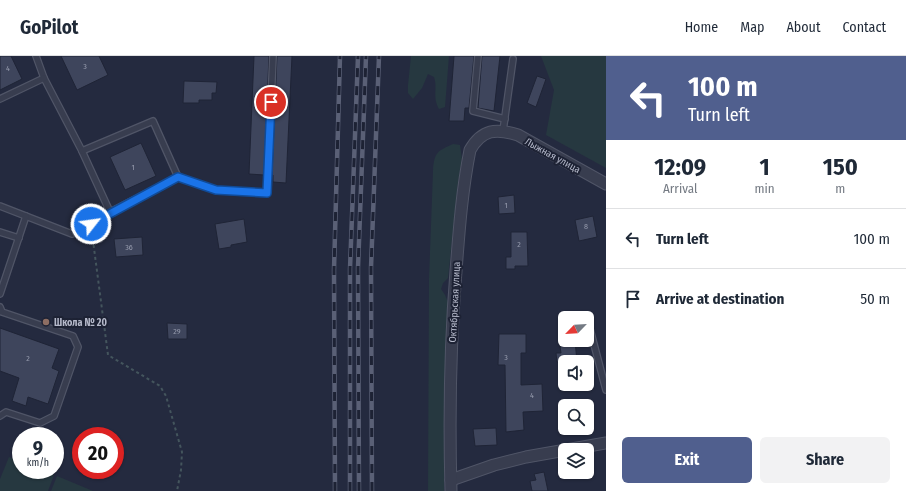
<!DOCTYPE html>
<meta charset="utf-8">
<style>
:root{--surface:#fff;--page:#f2f2f3;--text:#1f2937;--muted:#747a83;--line:#e0e1e3;--accent:#505f8e}
body{margin:0;font-family:"Fira Sans Condensed",sans-serif;background:var(--page);color:var(--text);height:100vh;display:flex;flex-direction:column;font-size:15px;white-space:nowrap}
*{box-sizing:border-box;margin:0}
p{font-size:13px;color:var(--muted)}
.icon{flex:none;width:22px;height:22px;fill:none;stroke:currentColor;stroke-width:2;stroke-linecap:round;stroke-linejoin:round}
.map{position:relative;flex:1;overflow:hidden}
.details{display:flex;flex-direction:column;background:var(--surface);width:300px}
.details>*{flex:none}
.hud{background:#505f8e;color:#fff;overflow:hidden}
.needle{width:26px;rotate:245deg}
.buttons{position:absolute;left:558px;top:255px;display:grid;gap:8px}
.buttons a{display:grid;place-items:center;width:36px;height:36px;border-radius:6px;background:var(--surface);box-shadow:0 1px 3px #0004;font-size:20px}
.speed{position:absolute;left:12px;top:371px;display:flex;gap:8px;font-size:20px;font-weight:700;text-align:center}
.speed>*{display:grid;place-content:center;width:52px;height:52px;border-radius:50%;background:var(--surface);box-shadow:0 1px 3px #0004;line-height:1}
.speed small{font-size:10px;font-weight:400}
.speed .limit{border:6px solid #d22;background:#fff;color:#111}
.pin{position:absolute;display:grid;place-items:center;width:34px;height:34px;color:#fff;margin:-17px;border:2px solid #fff;border-radius:50%;box-shadow:0 1px 4px #0007}
.me{position:absolute;width:44px;margin:-22px;rotate:60deg;stroke-linejoin:round;filter:drop-shadow(0 0 3px #0008)}
.turn{display:flex;align-items:center;gap:14px;height:84px;padding:0 16px;font-size:18px}
.turn .icon{width:52px;height:52px;stroke-width:2.5}
.turn b{display:block;font-size:28px;line-height:34px}
.eta{display:flex;justify-content:space-evenly;align-items:center;height:68px;text-align:center}
.eta b{font-size:24px;font-weight:700;line-height:28px}
.button{display:flex;gap:8px;margin-top:auto;padding:8px 16px}
.button a{flex:1;height:46px;border-radius:6px;background:var(--accent);color:#fff;font-size:16px;font-weight:700;line-height:46px;text-align:center}
.button a+a{background:var(--page);color:var(--text)}
ul{padding:0;list-style:none}
li{display:flex;align-items:center;gap:12px;height:60px;padding:0 16px;border-top:1px solid var(--line)}
li div{flex:1}
li b{display:block;font-size:15px}
li em{font-style:normal}
header{display:flex;align-items:center;gap:24px;box-sizing:border-box;height:56px;padding:0 20px;background:var(--surface);border-bottom:1px solid var(--line)}
header strong{font-size:19px}
nav{display:flex;gap:22px;margin-inline-start:auto;font-size:14px}
main{display:flex;flex:1;min-height:0}
.map>svg:first-child{display:block}
.green{fill:#263840}
.building{fill:#3e455c;stroke:#1f2436}
.lines{fill:none;stroke-linecap:round;stroke-linejoin:round}
.service-casing{stroke:#505567;stroke-width:8}
.minor-casing{stroke:#505567;stroke-width:13}
.path{stroke:#44555d;stroke-width:2;stroke-dasharray:3 3;stroke-linecap:butt}
.service{stroke:#383d4f;stroke-width:5.5}
.minor{stroke:#383d4f;stroke-width:11}
.rail-casing{stroke:#5a6076;stroke-width:4.5}
.rail{stroke:#1d2234;stroke-width:3;stroke-dasharray:9;stroke-linecap:butt}
.route-casing{stroke:#114b97;stroke-width:10}
.route{stroke:#1a73e8;stroke-width:7}
.education-dot{fill:#8d6e63;stroke:#1d2234;stroke-width:1.5}
.labels{text-anchor:middle;stroke-width:4;stroke-linejoin:round;paint-order:stroke}
.number-label{font-size:8px;fill:#979cae}
.street-label{font-size:10px;fill:#b5b9ca;stroke:#1d2234}
.poi-label{font-size:10px;font-weight:bold;fill:#b5b9ca;stroke:#1d2234;text-anchor:start}
</style>
<header>
<strong>GoPilot</strong>
<nav><a>Home</a><a>Map</a><a>About</a><a>Contact</a></nav>
</header>
<main>
<div class="map">
<svg width="606" height="435" viewBox="0 0 606 435">
<rect width="100%" height="100%" fill="#242a3f"/>
<g class="green">
<path d="M 411,0 L 449,0 L 445,51 L 439,53 C 432,40 438,33 434,21 L 428,18 L 422,32 L 413,43 L 408,37 L 408,29 Z"/>
<polygon points="541,0 606,0 606,112 546,79 554,34"/>
<path d="M 453,88 L 460,89 L 462,103 L 458,127 L 448,222 L 443,227 L 441,233 L 445,239 L 448,246 L 444,435 L 428,435 L 429,223 L 433,115 C 434,97 437,95 453,88 Z"/>
<polygon points="9,401 21,406 21,414 42,414 54,419 48,435 0,435 0,423"/>
<polygon points="57,420 93,435 51,435"/>
</g>
<g class="building">
<polygon points="0,0 11,0 22,23 0,34"/>
<polygon points="61,0 99,0 108,19 77,34"/>
<polygon points="254,0 269,0 264,119 249,118"/>
<polygon points="277,0 292,0 286,127 273,126 273,119 272,119"/>
<polygon points="454,0 474,0 469,52 465,52 464,65 449,65"/>
<polygon points="482,0 500,0 494,55 478,52"/>
<polygon points="537,20 546,23 536,51 527,47"/>
<polygon points="184,25 217,26 216,37 212,37 212,44 199,44 199,47 183,47"/>
<polygon points="141,87 156,120 125,134 110,101"/>
<polygon points="514,139 515,157 499,158 498,141"/>
<polygon points="593,160 597,181 579,185 575,164"/>
<polygon points="244,163 247,186 231,189 231,191 219,193 215,168"/>
<polygon points="511,176 527,176 528,210 515,210 515,213 506,213 506,201 511,201"/>
<polygon points="142,181 143,199 116,201 114,183"/>
<polygon points="167,267 187,268 187,283 168,283"/>
<polygon points="0,272 59,293 52,312 59,315 48,348 28,341 26,350 12,345 19,322 0,315"/>
<polygon points="499,278 526,278 526,297 521,297 521,329 542,328 543,355 523,356 524,374 506,376 505,309 498,309"/>
<polygon points="559,284 575,284 577,306 557,306 556,297 561,297"/>
<polygon points="496,372 497,389 475,390 473,373"/>
<polygon points="544,416 548,435 532,435 530,425 536,424 534,418"/>
</g>
<g class="lines">
<g class="service-casing">
<g id="service">
<polyline points="36,0 44,22 82,95 110,156"/>
<polyline points="478,0 473,55 505,63"/>
<polyline points="0,43 44,22"/>
<polyline points="503,75 513,3"/>
<polyline points="178,121 216,134 267,137 273,0"/>
<polyline points="0,150 72,178 110,156 178,121 153,65 82,95"/>
<polyline points="0,176 19,182"/>
<polyline points="0,238 26,160"/>
<polyline points="0,251 2,256 73,280 78,291 54,360 40,367 6,356 0,360"/>
<polyline points="590,273 606,334"/>
</g>
</g>
<g class="minor-casing">
<g id="minor">
<polyline points="451,424 494,409 526,401 606,387"/>
<path d="M 451,435 C 449,362 450,289 456,215 C 459,175 462,134 470,94 C 482,73 496,72 518,79 L 606,128"/>
</g>
</g>
<polyline class="path" points="92,177 108,299 160,330 166,340 182,396 181,414 177,435"/>
<use href="#service" class="service"/>
<use href="#minor" class="minor"/>
<g class="rail-casing">
<g id="rail">
<polyline points="335,435 334,214 340,0"/>
<polyline points="350,435 350,213 358,0"/>
<polyline points="359,435 358,212 366,0"/>
<polyline points="372,435 371,212 379,0"/>
</g>
</g>
<use href="#rail" class="rail"/>
</g>
<g class="lines">
<g class="route-casing">
<polyline id="route" points="91,168 178,121 216,134 267,137 271,46"/>
</g>
<use href="#route" class="route"/>
</g>
<circle class="education-dot" cx="46" cy="266" r="4"/>
<g class="labels">
<g class="number-label">
<text x="85" y="13">3</text>
<text x="8" y="15">4</text>
<text x="133" y="114">1</text>
<text x="506" y="152">1</text>
<text x="586" y="173">8</text>
<text x="519" y="191">2</text>
<text x="129" y="194">36</text>
<text x="177" y="278">29</text>
<text x="506" y="304">3</text>
<text x="28" y="305">2</text>
<text x="532" y="342">4</text>
</g>
<g class="street-label">
<text transform="translate(553 99) rotate(29)" y="4">Лыжная улица</text>
<text transform="translate(454 246) rotate(-87)" y="4">Октябрьская улица</text>
</g>
<g class="poi-label">
<text x="54" y="270">Школа № 20</text>
</g>
</g>
</svg>
<div class="buttons">
<a><svg class="needle" viewBox="-14 -14 28 28"><path d="M0-13l5 13h-10z" fill="#e53935"/><path d="M0 13l5-13h-10z" fill="#747a83"/></svg></a>
<a><svg class="icon" aria-label="sound" viewBox="0 0 24 24"><path d="M4 9h4l5-4v14l-5-4H4zM17 9q2 3 0 6"/></svg></a>
<a><svg class="icon" aria-label="search" viewBox="0 0 24 24"><circle cx="10" cy="10" r="6"/><path d="M15 15l6 6"/></svg></a>
<a><svg class="icon" aria-label="layers" viewBox="0 0 24 24"><path d="M12 4l9 5-9 5-9-5zM3 14l9 5 9-5"/></svg></a>
</div>
<div class="speed"><div>9<small>km/h</small></div><div class="limit">20</div></div>
<div class="pin" style="left:271px;top:46px;background:#d93025"><svg class="icon" aria-label="arrive" viewBox="0 0 24 24"><path d="M6 21V4h12l-3 4 3 4H6"/></svg></div>
<svg class="me" style="left:91px;top:168px" viewBox="-20 -20 40 40"><circle r="17" fill="#1a73e8" stroke="#fff" stroke-width="3"/><path d="M0-11L8 9 0 5-8 9z" fill="#fff"/></svg>
</div>
<section class="details">
<div class="hud">
<div class="turn"><svg class="icon" aria-label="left" viewBox="0 0 24 24"><path d="M17 20v-9H6M10 6l-5 5 5 5"/></svg><div><b>100 m</b>Turn left</div></div>
</div>
<div class="eta">
<div><b>12:09</b><p>Arrival</p></div>
<div><b>1</b><p>min</p></div>
<div><b>150</b><p>m</p></div>
</div>
<ul>
<li><svg class="icon" aria-label="left" viewBox="0 0 24 24"><path d="M17 20v-9H6M10 6l-5 5 5 5"/></svg><div><b>Turn left</b></div><em>100 m</em></li>
<li><svg class="icon" aria-label="arrive" viewBox="0 0 24 24"><path d="M6 21V4h12l-3 4 3 4H6"/></svg><div><b>Arrive at destination</b></div><em>50 m</em></li>
</ul>
<div class="button"><a>Exit</a><a>Share</a></div>
</section>
</main>
